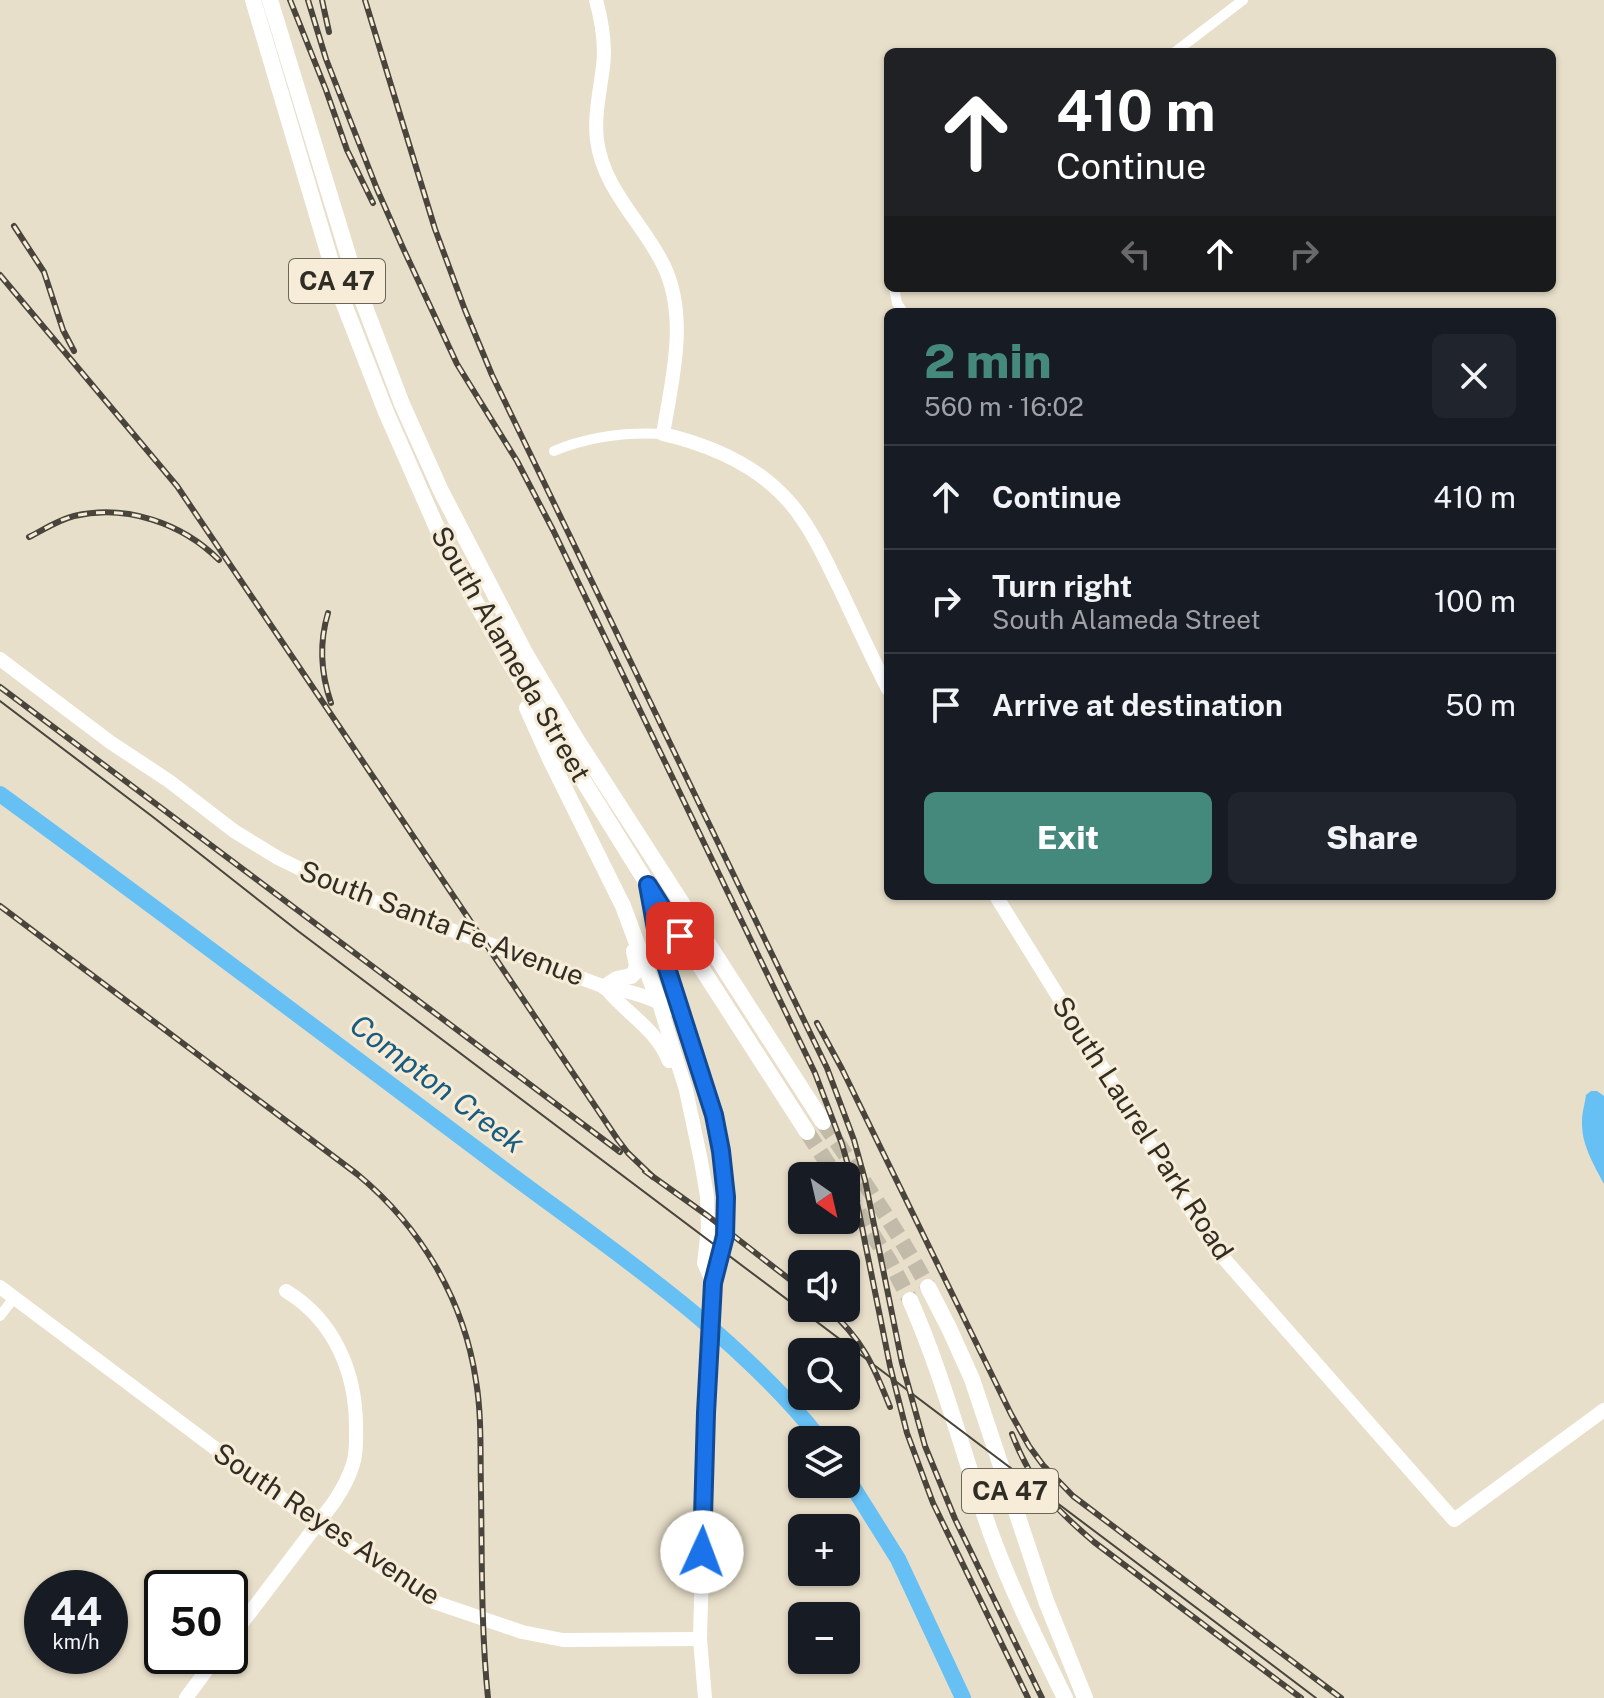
<!DOCTYPE html>
<meta charset="utf-8">
<style>
:root{--surface:#171b24;--page:#20242c;--text:#f1f3f6;--muted:#9ea1a6;--line:#363941;--accent:#45897c}
body{margin:0;font-family:"Public Sans",sans-serif;background:var(--page);color:var(--text);height:100vh;display:flex;flex-direction:column;font-size:30px;white-space:nowrap}
*{box-sizing:border-box;margin:0}
p{font-size:26px;color:var(--muted)}
.icon{flex:none;width:44px;height:44px;fill:none;stroke:currentColor;stroke-width:2;stroke-linecap:round;stroke-linejoin:round}
.map{position:relative;flex:1;overflow:hidden}
.drawer{position:absolute;left:884px;top:308px;width:672px;height:592px;display:flex;flex-direction:column;background:var(--surface);border-radius:12px;box-shadow:0 2px 6px #0004}
.drawer>*{flex:none}
.banner{position:absolute;left:884px;top:48px;width:672px;height:244px;border-radius:12px;box-shadow:0 2px 6px #0004;background:#202124;color:#fff;overflow:hidden}
.needle{width:52px;rotate:146deg}
.tools{position:absolute;left:788px;top:1162px;display:grid;gap:16px}
.tools a{display:grid;place-items:center;width:72px;height:72px;border-radius:12px;background:var(--surface);box-shadow:0 2px 6px #0004;font-size:40px}
.speed{position:absolute;left:24px;top:1570px;display:flex;gap:16px;font-size:40px;font-weight:700;text-align:center}
.speed>*{display:grid;place-content:center;width:104px;height:104px;border-radius:50%;background:var(--surface);box-shadow:0 2px 6px #0004;line-height:1}
.speed small{font-size:20px;font-weight:400}
.speed .limit{border:4px solid #111;border-radius:12px;background:#fff;color:#111}
.pin{position:absolute;display:grid;place-items:center;width:68px;height:68px;color:#fff;margin:-34px;border-radius:16px;box-shadow:0 4px 12px #0006}
.me{position:absolute;width:88px;margin:-44px;rotate:2deg;stroke-linejoin:round;filter:drop-shadow(0 0 6px #0008)}
.turn{display:flex;align-items:center;gap:28px;height:168px;padding:0 40px;font-size:36px}
.turn .icon{width:104px;height:104px;stroke-width:2.5}
.turn b{display:block;font-size:56px;line-height:68px}
.lanes{display:flex;align-items:center;height:76px;padding:0 40px;background:#0003;justify-content:center;gap:40px;direction:ltr}
.lanes .off{opacity:.35}
.round{display:grid;place-items:center;flex:none;width:84px;height:84px;border-radius:12px;background:var(--page)}
.overview{display:flex;align-items:center;justify-content:space-between;height:136px;padding:0 40px}
h1{font-size:48px;font-weight:800;line-height:60px;color:var(--accent)}
.cta{display:flex;gap:16px;margin-top:auto;padding:16px 40px}
.cta a{flex:1;height:92px;border-radius:12px;background:var(--accent);color:#fff;font-size:32px;font-weight:800;line-height:92px;text-align:center}
.cta a+a{background:var(--page);color:var(--text)}
ul{padding:0;list-style:none}
li{display:flex;align-items:center;gap:24px;height:104px;padding:0 40px;border-top:2px solid var(--line)}
li div{flex:1}
li b{display:block;font-size:30px}
li em{font-style:normal}
.map>svg:first-child{display:block}
.water{fill:#66c0f4}
.lines{fill:none;stroke-linecap:round;stroke-linejoin:round}
.river{stroke:#66c0f4;stroke-width:16}
.primary-tunnel{stroke:#c3bba9;stroke-width:16;stroke-dasharray:16 8;stroke-linecap:butt}
.street{stroke:#fff;stroke-width:10}
.secondary{stroke:#fff;stroke-width:14}
.primary{stroke:#fff;stroke-width:16}
.tram{stroke:#49453c;stroke-width:2}
.rail-casing{stroke:#49453c;stroke-width:6}
.rail{stroke:#f6ecd7;stroke-width:3;stroke-dasharray:9;stroke-linecap:butt}
.route-casing{stroke:#114b97;stroke-width:20}
.route{stroke:#1a73e8;stroke-width:14}
.labels{text-anchor:middle;stroke-width:6;stroke-linejoin:round;paint-order:stroke}
.shield{fill:#f6ecd7;stroke:#6b665a;stroke-width:2}
.shield-label{font-size:26px;font-weight:bold;fill:#302d25}
.street-label{font-size:28px;fill:#302d25;stroke:#f6ecd7}
.water-label{font-size:30px;font-style:italic;fill:#185c80;stroke:#f6ecd7}
</style>
<div class="map">
<svg width="1604" height="1698" viewBox="0 0 1604 1698">
<rect width="100%" height="100%" fill="#e8dfca"/>
<path class="water" d="M 1591,1091 L 1597,1091 L 1604,1096 L 1604,1184 C 1594,1165 1581,1144 1582,1121 C 1582,1113 1585,1103 1586,1095 Z"/>
<g class="lines">
<g class="river">
<path d="M 0,794 C 165,914 327,1037 490,1159 C 605,1246 730,1326 821,1440"/>
<polyline points="846,1476 898,1559 963,1698"/>
</g>
<g class="primary-tunnel">
<path d="M 823,1122 C 860,1176 897,1229 928,1287"/>
<polyline points="807,1132 836,1176"/>
<polyline points="846,1192 890,1262 910,1300"/>
</g>
<g class="street">
<polyline points="1175,52 1243,0"/>
<polyline points="894,288 897,303 903,312"/>
<path d="M 554,451 C 590,436 625,432 663,434"/>
<polyline points="0,1316 14,1298"/>
</g>
<g class="secondary">
<path d="M 596,0 C 602,22 606,44 603,67 C 600,91 594,116 597,140 C 603,189 642,222 663,264 C 689,316 672,380 663,434 C 710,445 759,466 791,504 C 812,529 825,559 840,589 C 856,623 871,656 888,689"/>
<path d="M 0,659 L 110,742 L 169,781 L 234,831 L 278,858 L 319,878 L 365,898 L 605,987 C 633,991 656,999 681,1013 L 714,1115 L 721,1151 L 726,1197 L 725,1236 L 713,1283 L 706,1413 L 700,1639 L 705,1698"/>
<polyline points="996,896 1213,1246 1454,1520 1604,1410"/>
<path d="M 605,987 C 627,1015 655,1027 669,1061"/>
<polyline points="658,1000 686,1090 701,1161 707,1196 708,1229 704,1263 713,1283"/>
<polyline points="0,1287 316,1524 434,1602 522,1632 563,1640 700,1639"/>
<path d="M 230,1639 L 334,1502 C 342,1490 349,1478 353,1464 C 357,1452 356,1440 356,1427 C 356,1372 334,1320 286,1291"/>
<polyline points="186,1698 217,1656"/>
</g>
<g class="primary">
<polyline points="253,0 342,299 386,412 448,553 507,658 648,885 807,1132"/>
<polyline points="270,0 360,294 402,404 441,491 524,651 575,737 823,1122"/>
<polyline points="527,708 551,761 623,906 658,1000"/>
<polyline points="649,895 658,940 681,1013"/>
<polyline points="605,987 617,979 631,976 635,972 637,965 634,951"/>
<polyline points="928,1287 949,1328 972,1379 1046,1601 1085,1698"/>
<path d="M 910,1300 C 943,1375 963,1454 990,1531 C 1011,1589 1038,1643 1065,1698"/>
</g>
<polyline class="tram" points="0,701 153,817 298,931 1316,1698"/>
<g class="rail-casing">
<g id="rail">
<polyline points="290,0 326,90 347,150 373,203"/>
<polyline points="308,0 326,59 377,189 403,248 457,364 517,461 553,530 815,1073 842,1144 853,1183 890,1366 907,1433 933,1503 1028,1698"/>
<polyline points="322,0 329,32"/>
<polyline points="365,0 435,229 465,310 492,375 827,1068 854,1140 865,1180 902,1363 925,1446 955,1519 1042,1698"/>
<polyline points="14,226 44,272 63,330 74,351"/>
<polyline points="0,275 177,486 618,1140 628,1153 653,1177"/>
<path d="M 29,537 C 43,530 58,520 74,516 C 126,504 182,523 219,560"/>
<path d="M 328,613 C 319,643 321,674 331,703"/>
<polyline points="0,687 620,1152"/>
<path d="M 0,906 L 357,1174 C 420,1226 464,1299 476,1381 C 482,1417 480,1454 481,1490 C 482,1560 481,1629 488,1698"/>
<polyline points="817,1023 842,1069 1011,1414 1029,1446 1043,1465 1073,1496 1341,1698"/>
<polyline points="645,1171 708,1216 802,1289"/>
<path d="M 827,1308 C 862,1339 873,1364 890,1407"/>
<path d="M 1012,1434 C 1032,1485 1053,1507 1094,1542 L 1301,1698"/>
</g>
</g>
<use href="#rail" class="rail"/>
</g>
<g class="lines">
<g class="route-casing">
<polyline id="route" points="680,936 648,885 658,940 714,1115 721,1151 726,1197 725,1236 713,1283 706,1413 702,1552"/>
</g>
<use href="#route" class="route"/>
</g>
<g class="labels">
<g class="shield">
<rect x="289" y="259" width="96" height="44" rx="6"/>
<rect x="962" y="1469" width="96" height="44" rx="6"/>
</g>
<g class="shield-label">
<text x="337" y="290">CA 47</text>
<text x="1010" y="1500">CA 47</text>
</g>
<g class="street-label">
<text transform="translate(511 654) rotate(60)" y="10">South Alameda Street</text>
<text transform="translate(442 923) rotate(21)" y="10">South Santa Fe Avenue</text>
<text transform="translate(1143 1128) rotate(57)" y="10">South Laurel Park Road</text>
<text transform="translate(327 1524) rotate(34)" y="10">South Reyes Avenue</text>
</g>
<g class="water-label">
<text transform="translate(437 1084) rotate(37)" y="10">Compton Creek</text>
</g>
</g>
</svg>
<div class="tools">
<a><svg class="needle" viewBox="-14 -14 28 28"><path d="M0-13l5 13h-10z" fill="#e53935"/><path d="M0 13l5-13h-10z" fill="#9ea1a6"/></svg></a>
<a><svg class="icon" aria-label="sound" viewBox="0 0 24 24"><path d="M4 9h4l5-4v14l-5-4H4zM17 9q2 3 0 6"/></svg></a>
<a><svg class="icon" aria-label="search" viewBox="0 0 24 24"><circle cx="10" cy="10" r="6"/><path d="M15 15l6 6"/></svg></a>
<a><svg class="icon" aria-label="layers" viewBox="0 0 24 24"><path d="M12 4l9 5-9 5-9-5zM3 14l9 5 9-5"/></svg></a>
<a>+</a>
<a>−</a>
</div>
<div class="speed"><div>44<small>km/h</small></div><div class="limit">50</div></div>
<div class="pin" style="left:680px;top:936px;background:#d93025"><svg class="icon" aria-label="arrive" viewBox="0 0 24 24"><path d="M6 21V4h12l-3 4 3 4H6"/></svg></div>
<svg class="me" style="left:702px;top:1552px" viewBox="-20 -20 40 40"><circle r="19" fill="#fff"/><path d="M0-13L10 11 0 6-10 11z" fill="#1a73e8"/></svg>
<div class="banner">
<div class="turn"><svg class="icon" aria-label="ahead" viewBox="0 0 24 24"><path d="M12 20V5M6 11l6-6 6 6"/></svg><div><b>410 m</b>Continue</div></div>
<div class="lanes"><svg class="icon off" aria-label="left" viewBox="0 0 24 24"><path d="M17 20v-9H6M10 6l-5 5 5 5"/></svg><svg class="icon" aria-label="ahead" viewBox="0 0 24 24"><path d="M12 20V5M6 11l6-6 6 6"/></svg><svg class="icon off" aria-label="right" viewBox="0 0 24 24"><path d="M7 20v-9h11M14 6l5 5-5 5"/></svg></div>
</div>
<section class="drawer">
<div class="overview"><div><h1>2 min</h1><p>560 m · 16:02</p></div><a class="round"><svg class="icon" aria-label="close" viewBox="0 0 24 24"><path d="M6 6l12 12M18 6L6 18"/></svg></a></div>
<ul>
<li><svg class="icon" aria-label="ahead" viewBox="0 0 24 24"><path d="M12 20V5M6 11l6-6 6 6"/></svg><div><b>Continue</b></div><em>410 m</em></li>
<li><svg class="icon" aria-label="right" viewBox="0 0 24 24"><path d="M7 20v-9h11M14 6l5 5-5 5"/></svg><div><b>Turn right</b><p>South Alameda Street</p></div><em>100 m</em></li>
<li><svg class="icon" aria-label="arrive" viewBox="0 0 24 24"><path d="M6 21V4h12l-3 4 3 4H6"/></svg><div><b>Arrive at destination</b></div><em>50 m</em></li>
</ul>
<div class="cta"><a>Exit</a><a>Share</a></div>
</section>
</div>
